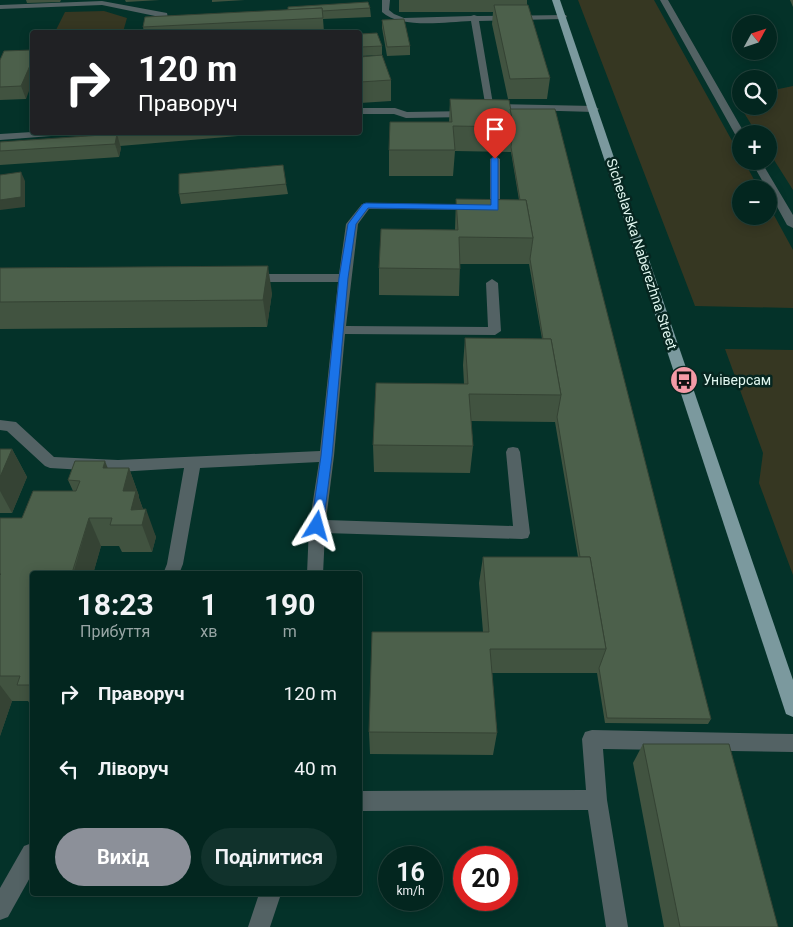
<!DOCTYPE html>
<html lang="uk">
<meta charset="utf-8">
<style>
:root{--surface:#03261f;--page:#11322c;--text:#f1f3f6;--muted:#97a5a4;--line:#24433d;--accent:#8c9099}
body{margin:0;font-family:Roboto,sans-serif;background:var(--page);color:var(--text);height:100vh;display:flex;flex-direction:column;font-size:19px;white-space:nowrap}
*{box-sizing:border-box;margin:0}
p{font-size:16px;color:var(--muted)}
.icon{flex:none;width:28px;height:28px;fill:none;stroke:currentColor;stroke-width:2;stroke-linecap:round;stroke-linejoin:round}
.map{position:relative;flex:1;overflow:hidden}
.side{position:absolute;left:30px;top:571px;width:332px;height:325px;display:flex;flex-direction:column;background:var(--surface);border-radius:5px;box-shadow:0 2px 12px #0003,0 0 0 1px var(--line)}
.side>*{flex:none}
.hud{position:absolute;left:30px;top:30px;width:332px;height:105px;border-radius:5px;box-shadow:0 2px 12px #0003,0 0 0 1px var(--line);background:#202124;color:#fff;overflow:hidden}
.needle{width:32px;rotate:50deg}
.fabs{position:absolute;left:732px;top:15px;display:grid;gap:10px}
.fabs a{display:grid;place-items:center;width:45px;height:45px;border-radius:50%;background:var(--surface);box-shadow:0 2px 12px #0003,0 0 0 1px var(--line);font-size:25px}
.speed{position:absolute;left:378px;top:846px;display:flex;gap:10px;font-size:25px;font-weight:700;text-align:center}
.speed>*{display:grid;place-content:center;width:65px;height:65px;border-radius:50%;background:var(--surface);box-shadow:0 2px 12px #0003,0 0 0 1px var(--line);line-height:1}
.speed small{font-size:12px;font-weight:400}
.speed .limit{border:8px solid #d22;background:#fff;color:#111}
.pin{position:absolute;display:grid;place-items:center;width:42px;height:42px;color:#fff;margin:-51px -21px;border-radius:50% 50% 50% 0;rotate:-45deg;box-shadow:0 0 5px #0007}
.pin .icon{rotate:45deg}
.me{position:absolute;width:55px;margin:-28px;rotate:8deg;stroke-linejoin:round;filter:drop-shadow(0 0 4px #0008)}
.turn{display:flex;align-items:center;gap:18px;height:105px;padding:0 25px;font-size:22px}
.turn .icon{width:65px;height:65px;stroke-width:2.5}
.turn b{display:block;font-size:35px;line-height:42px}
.eta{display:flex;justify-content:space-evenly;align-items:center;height:85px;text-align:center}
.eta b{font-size:30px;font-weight:700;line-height:35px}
.cta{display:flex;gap:10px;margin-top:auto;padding:10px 25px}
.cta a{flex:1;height:58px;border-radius:30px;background:var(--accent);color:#fff;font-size:20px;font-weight:700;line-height:58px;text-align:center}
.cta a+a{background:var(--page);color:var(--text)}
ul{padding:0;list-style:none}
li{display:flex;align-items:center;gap:15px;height:75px;padding:0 25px}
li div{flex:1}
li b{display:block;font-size:19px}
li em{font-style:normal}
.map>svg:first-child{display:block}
.green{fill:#363722}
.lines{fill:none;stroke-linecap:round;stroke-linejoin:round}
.minor{fill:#536264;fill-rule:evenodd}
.major{fill:#7b999e;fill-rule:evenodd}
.wall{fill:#415340}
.shaded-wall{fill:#354334}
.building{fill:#4c604b;stroke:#354334}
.route{fill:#1a73e8;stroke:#114b97}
.labels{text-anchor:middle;stroke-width:5;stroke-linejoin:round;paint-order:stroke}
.street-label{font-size:14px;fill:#e0f6ef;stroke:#062620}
.poi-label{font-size:14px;fill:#e0f6ef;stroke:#062620;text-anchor:start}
</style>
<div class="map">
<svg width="793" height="927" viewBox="0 0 793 927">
<rect width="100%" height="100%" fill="#043229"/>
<g class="green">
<polygon points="578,0 654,0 741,157 741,161 744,161 759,189 741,189 741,216 769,216 769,206 793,250 793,308 695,306"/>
<polygon points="104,11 127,18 123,32 55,32 65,12"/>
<polygon points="793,86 793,190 769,152 769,134 757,134 735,98 741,96 741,106 769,106 769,91"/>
<polygon points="725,349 793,350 793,575 759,483 763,453"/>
</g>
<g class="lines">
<g class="minor">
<path d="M 382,0 L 390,0 L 389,10 L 394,14 L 404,18 L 471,16 L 474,15 L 477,16 L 566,15 L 567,17 L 563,19 L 479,21 L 493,104 L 594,106 L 599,109 L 594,112 L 486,109 L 471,21 C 446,22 400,29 382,12 Z"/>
<polygon points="660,0 668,0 745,134 741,134 741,139 736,136"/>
<polygon points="102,1 167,13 170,27 158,32 148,32 149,30 162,26 160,17 102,5 0,9 0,5"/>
<polygon points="360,108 395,108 407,112 469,111 474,114 469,117 406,118 394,114 360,114"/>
<polygon points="32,132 68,132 64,135 0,140 0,134"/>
<polygon points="495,156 500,159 500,208 499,210 369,209 358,224 346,326 488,327 486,283 492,279 498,283 501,331 495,335 345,334 334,456 326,520 513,526 506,452 508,448 513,447 518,448 520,452 530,533 528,538 522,539 325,533 323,574 307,574 309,526 319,462 200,468 183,564 179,574 163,574 167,564 184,468 118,472 50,468 45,466 7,431 0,430 0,420 16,422 54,457 118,460 320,451 338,282 249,282 243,278 249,274 339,274 346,224 362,204 490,205 490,159"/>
<polygon points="751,161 761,161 793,215 793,228 787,225 769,192 769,189 767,189"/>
<polygon points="592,730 793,734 793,752 603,749 607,800 628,927 606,927 588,810 360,811 360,791 586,790 582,739 585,732"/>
<polygon points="32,843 32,874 8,917 0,920 0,888 24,846"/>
<polygon points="259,894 281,894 270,927 248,927"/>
</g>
<polygon class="major" points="552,0 560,0 793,680 793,717 786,714 784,708"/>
</g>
<g class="wall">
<polygon points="26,0 61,0 60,2 27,3"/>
<polygon points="125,0 160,0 126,2"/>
<polygon points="212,0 245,0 212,2"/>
<polygon points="399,0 527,0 527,5 550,78 547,99 508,99 492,24 493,12 399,12"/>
<polygon points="791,0 793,0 793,7 790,0"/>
<polygon points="370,8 371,17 323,19 324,32 144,32 143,27 145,17"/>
<polygon points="382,20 410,46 410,55 387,56 382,28"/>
<polygon points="360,34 382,46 382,55 360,56"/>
<polygon points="32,50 26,99 0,100 0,60"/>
<polygon points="360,57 391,80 391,101 360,103"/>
<polygon points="450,99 510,109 711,719 708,724 605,723 597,673 492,673 497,733 493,755 370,754 369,732 483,632 479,583 483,557 578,557 555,422 471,421 473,446 470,473 374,472 373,445 464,384 463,365 465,338 542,339 529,264 460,264 459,296 379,295 379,268 455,230 456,199 519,200 511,152 455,151 453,176 389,176 389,150 449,122"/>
<polygon points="110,132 287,132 120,146 121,148 119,157 0,165 0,142 111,135"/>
<polygon points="286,184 288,194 181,204 179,194"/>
<polygon points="0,268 272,293 267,327 0,329"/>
<polygon points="0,449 12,449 27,477 12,513 0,513"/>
<polygon points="108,468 129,468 139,496 139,498 143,509 156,537 152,552 122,552 119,546 101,546 93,574 32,574 32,707 28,701 12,701 0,736 0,518 22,518 73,491 68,480"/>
<polygon points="643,744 778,927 664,927 633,763"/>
</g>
<g class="shaded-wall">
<polygon points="32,61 32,83 26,99 21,86"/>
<polygon points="117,134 121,148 119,157 115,144"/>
<polygon points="21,172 25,181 25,207 0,210 0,200"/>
<polygon points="268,266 272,293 267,327 263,300"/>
<polygon points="12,449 27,477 12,513 0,491 0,477"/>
<polygon points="105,461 116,489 103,468"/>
<polygon points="129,468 139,496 139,498 145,515 146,509 156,537 152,552 142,525 137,525 123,491"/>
<polygon points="89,518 101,546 93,574 73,574"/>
<polygon points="0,685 12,701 0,736"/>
</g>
<g class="building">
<polygon points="368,2 370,8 322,11 322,8 288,10 288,7"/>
<polygon points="494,5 528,5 550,78 510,79"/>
<polygon points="322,8 323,18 143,27 145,17"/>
<polygon points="404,19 410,46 387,47 382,20"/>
<polygon points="377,33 382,46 360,47 360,34"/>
<polygon points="32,50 32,61 21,86 0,87 0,60 4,51"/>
<polygon points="382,55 391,80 360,82 360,57"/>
<polygon points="450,99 509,100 514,127 453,126 455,150 389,150 390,122 452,122"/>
<polygon points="510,109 555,109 711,719 607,718 599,668 606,649 590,557 580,557 557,417 561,395 551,339 543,339 530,259 533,238 526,200 520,200 511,147 514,127"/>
<polygon points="117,134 115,144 0,151 0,142"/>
<polygon points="283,165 286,184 179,194 179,174"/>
<polygon points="21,172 21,197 0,200 0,175"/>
<polygon points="456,199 526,200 533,238 459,237 460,269 379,268 381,229 458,230"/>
<polygon points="268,266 263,300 0,302 0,268"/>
<polygon points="465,338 551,339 561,395 469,394 473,446 373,445 376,383 468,384"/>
<polygon points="0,449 12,449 0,477"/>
<polygon points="75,461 105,461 103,468 129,468 123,491 136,491 131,510 146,509 142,525 110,525 112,518 89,518 72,573 32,574 32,685 17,685 20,676 0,676 0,575 1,574 0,574 0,518 22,518 33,491 76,491 80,481 68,480"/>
<polygon points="483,557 590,557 606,649 490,649 497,733 369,732 372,632 489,632"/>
<polygon points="643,744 729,744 778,927 680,927"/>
</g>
<polygon class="route" points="495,156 498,159 498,210 368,208 356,224 348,278 332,456 323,526 321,529 313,529 311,526 321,456 339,278 348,224 363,204 366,203 491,205 491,159"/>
<defs>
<g id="bus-disc" transform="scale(1.4375)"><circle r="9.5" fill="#f49aa6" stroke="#062620"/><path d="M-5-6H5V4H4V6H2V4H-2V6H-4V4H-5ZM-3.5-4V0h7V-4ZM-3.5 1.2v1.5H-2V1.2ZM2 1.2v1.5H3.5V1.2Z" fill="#111"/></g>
</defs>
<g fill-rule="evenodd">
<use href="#bus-disc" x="684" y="380"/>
</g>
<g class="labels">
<g class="street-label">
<text transform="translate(642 254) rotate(72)" y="5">Sicheslavska Naberezhna Street</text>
</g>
<g class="poi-label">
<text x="703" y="385">Універсам</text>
</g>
</g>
</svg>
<div class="fabs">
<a><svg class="needle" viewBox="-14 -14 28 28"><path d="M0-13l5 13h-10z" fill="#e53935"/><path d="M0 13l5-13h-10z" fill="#97a5a4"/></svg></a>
<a><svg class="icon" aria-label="search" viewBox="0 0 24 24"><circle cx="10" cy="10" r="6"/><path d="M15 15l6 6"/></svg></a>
<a>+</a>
<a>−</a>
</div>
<div class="speed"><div>16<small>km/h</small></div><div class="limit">20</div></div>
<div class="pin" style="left:495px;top:159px;background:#d93025"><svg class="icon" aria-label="arrive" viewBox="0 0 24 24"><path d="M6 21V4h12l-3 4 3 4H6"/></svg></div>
<svg class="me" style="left:317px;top:526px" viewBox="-20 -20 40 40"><path d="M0-17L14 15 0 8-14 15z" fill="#1a73e8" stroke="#fff" stroke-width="4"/></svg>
<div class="hud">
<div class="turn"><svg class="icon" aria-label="right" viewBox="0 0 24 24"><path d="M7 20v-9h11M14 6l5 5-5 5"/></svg><div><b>120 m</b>Праворуч</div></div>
</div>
<section class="side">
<div class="eta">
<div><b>18:23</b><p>Прибуття</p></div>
<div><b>1</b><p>хв</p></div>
<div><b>190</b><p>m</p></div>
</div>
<ul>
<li><svg class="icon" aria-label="right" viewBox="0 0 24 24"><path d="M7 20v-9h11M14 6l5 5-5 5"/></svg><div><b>Праворуч</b></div><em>120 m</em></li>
<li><svg class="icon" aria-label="left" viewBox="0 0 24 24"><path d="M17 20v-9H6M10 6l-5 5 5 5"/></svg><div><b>Ліворуч</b></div><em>40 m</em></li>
</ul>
<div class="cta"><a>Вихід</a><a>Поділитися</a></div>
</section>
</div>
